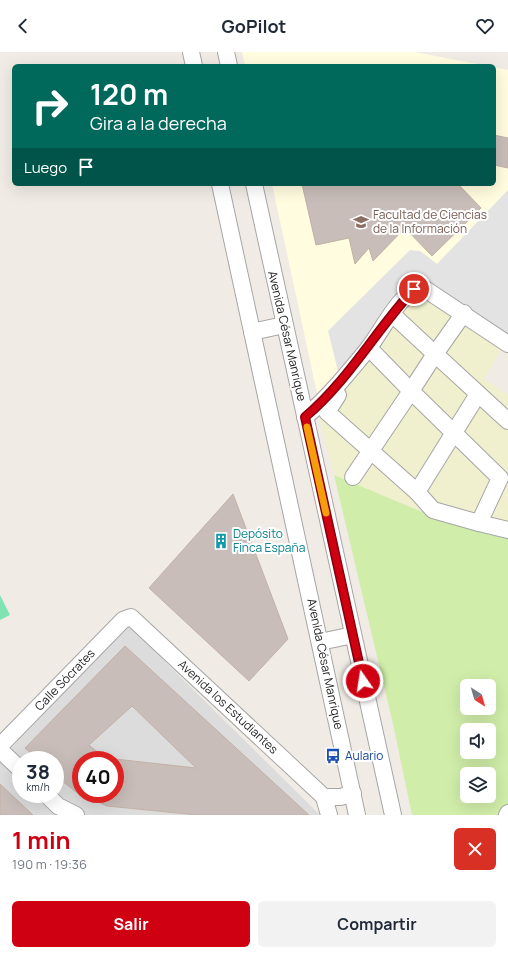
<!DOCTYPE html>
<html lang="es">
<meta charset="utf-8">
<style>
:root{--surface:#fff;--page:#f2f2f3;--text:#1f2937;--muted:#747a83;--accent:#ce0011}
body{margin:0;font-family:Manrope,sans-serif;background:var(--page);color:var(--text);height:100vh;display:flex;flex-direction:column;font-size:15px;white-space:nowrap}
*{box-sizing:border-box;margin:0}
p{font-size:13px;color:var(--muted)}
.icon{flex:none;width:22px;height:22px;fill:none;stroke:currentColor;stroke-width:2;stroke-linecap:round;stroke-linejoin:round}
.map{position:relative;height:763px;overflow:hidden}
.side{display:flex;flex-direction:column;background:var(--surface);flex:1}
.side>*{flex:none}
.top-card{position:absolute;left:12px;top:12px;width:484px;height:122px;border-radius:6px;box-shadow:0 4px 16px #0002;background:#00695c;color:#fff;overflow:hidden}
.needle{width:26px;rotate:143deg}
.buttons{position:absolute;left:460px;top:627px;display:grid;gap:8px}
.buttons a{display:grid;place-items:center;width:36px;height:36px;border-radius:6px;background:var(--surface);box-shadow:0 4px 16px #0002;font-size:20px}
.speed{position:absolute;left:12px;top:699px;display:flex;gap:8px;font-size:20px;font-weight:700;text-align:center}
.speed>*{display:grid;place-content:center;width:52px;height:52px;border-radius:50%;background:var(--surface);box-shadow:0 4px 16px #0002;line-height:1}
.speed small{font-size:10px;font-weight:400}
.speed .limit{border:6px solid #d22;background:#fff;color:#111}
.pin{position:absolute;display:grid;place-items:center;width:34px;height:34px;color:#fff;margin:-17px;border:2px solid #fff;border-radius:50%;box-shadow:0 1px 4px #0007}
.me{position:absolute;width:44px;margin:-22px;rotate:347deg;stroke-linejoin:round;filter:drop-shadow(0 0 3px #0008)}
.turn{display:flex;align-items:center;gap:14px;height:84px;padding:0 12px;font-size:18px}
.turn .icon{width:52px;height:52px;stroke-width:2.5}
.turn b{display:block;font-size:28px;line-height:34px}
.then{display:flex;align-items:center;height:38px;padding:0 12px;background:#0003;gap:8px;font-size:15px}
.round{display:grid;place-items:center;flex:none;width:42px;height:42px;border-radius:6px;background:var(--page)}
.head{display:flex;align-items:center;justify-content:space-between;height:68px;padding:0 12px}
h1{font-size:24px;font-weight:700;line-height:30px;color:var(--accent)}
.action{display:flex;gap:8px;margin-top:auto;padding:8px 12px}
.action a{flex:1;height:46px;border-radius:6px;background:var(--accent);color:#fff;font-size:16px;font-weight:700;line-height:46px;text-align:center}
.action a+a{background:var(--page);color:var(--text)}
header{display:flex;justify-content:space-between;align-items:center;height:52px;padding:0 12px;background:var(--surface);font-size:18px;font-weight:700}
.map>svg:first-child{display:block}
.residential{fill:#dddcdc;fill-rule:evenodd}
.education{fill:#fffcdf}
.farmland{fill:#f0f0cf}
.grass{fill:#d0eda9;fill-rule:evenodd}
.pitch{fill:#7fe3b4}
.parking{fill:#e3e3e3}
.building{fill:#c8bdb8;stroke:#c3b1a6}
.lines{fill:none;stroke-linecap:round;stroke-linejoin:round}
.minor-casing{stroke:#a6a6a6;stroke-width:18}
.minor{stroke:#fff;stroke-width:16}
.route-casing{stroke:#86000b;stroke-width:10}
.route{stroke:#ce0011;stroke-width:7}
.slow{stroke:#f59e0b;stroke-width:7}
.labels{text-anchor:middle;stroke-width:4;stroke-linejoin:round;paint-order:stroke}
.education-label{font-size:12px;fill:#785e54;stroke:#fff;text-anchor:start}
.street-label{font-size:12px;fill:#1f1f1f;stroke:#fff}
.culture-label{font-size:12px;fill:#0d838f;stroke:#fff;text-anchor:start}
.transit-label{font-size:12px;fill:#164399;stroke:#fff;text-anchor:start}
</style>
<header><svg class="icon" aria-label="back" viewBox="0 0 24 24"><path d="M15 5l-7 7 7 7"/></svg>GoPilot<svg class="icon" aria-label="heart" viewBox="0 0 24 24"><path d="M12 20l-8-8c-3-5 5-10 8-4 3-6 11-1 8 4z"/></svg></header>
<div class="map">
<svg width="508" height="763" viewBox="0 0 508 763">
<rect width="100%" height="100%" fill="#f0ece5"/>
<path class="residential" d="M 128,573 L 320,763 L 0,763 L 0,708 ZM 21,708 L 55,708 L 55,742 L 21,742 ZM 81,708 L 115,708 L 115,742 L 81,742 Z"/>
<g class="education">
<polygon points="242,0 415,0 487,14 245,14"/>
<polygon points="494,15 508,18 508,284 422,230 414,229 405,234 364,292 317,341 272,132 494,132"/>
</g>
<polygon class="farmland" points="426,243 498,287 499,301 484,327 508,343 508,481 420,459 334,423 319,364 405,249"/>
<path class="grass" d="M 334,423 L 420,459 L 508,481 L 508,763 L 412,763 L 393,672 ZM 467,634 L 489,634 L 489,656 L 467,656 ZM 467,678 L 489,678 L 489,700 L 467,700 ZM 467,722 L 489,722 L 489,744 L 467,744 Z"/>
<polygon class="pitch" points="0,543 10,563 0,568"/>
<polygon class="parking" points="508,138 508,283 422,229 414,229 405,234 364,292 338,319 328,279 410,198 420,199 437,212"/>
<g class="building">
<polygon points="494,83 508,86 508,116 494,113"/>
<polygon points="302,132 458,132 481,156 432,204 405,176 373,209 369,196 355,212 349,186 316,193"/>
<polygon points="233,442 288,587 249,629 149,536"/>
<polygon points="125,594 309,763 197,763 107,754 81,742 115,742 115,707 196,716 132,654 89,693 107,708 81,708 81,744 55,723 55,708 39,708 25,696"/>
<polygon points="0,732 33,763 0,763"/>
</g>
<g class="lines">
<g class="minor-casing">
<g id="minor">
<polyline points="191,0 194,14"/>
<polyline points="226,0 229,14"/>
<polyline points="220,132 357,763"/>
<polyline points="254,132 393,763"/>
<polyline points="392,262 435,302 464,261"/>
<polyline points="252,280 284,273"/>
<polyline points="338,343 327,360 417,440 433,458 479,471"/>
<path d="M 305,365 C 328,346 348,321 367,298 C 382,280 399,240 422,235 L 508,292"/>
<polyline points="508,369 435,302 411,339 500,426 479,471 508,478"/>
<polyline points="353,425 411,339 369,296"/>
<polyline points="417,440 478,342"/>
<polyline points="320,590 353,583"/>
<polyline points="0,694 123,568 131,565 324,745"/>
<polyline points="0,698 21,718"/>
<polyline points="46,742 58,754 76,763"/>
<polyline points="324,745 341,745 353,741"/>
<polyline points="324,745 329,763"/>
<polyline points="507,763 508,761"/>
</g>
</g>
<use href="#minor" class="minor"/>
</g>
<g class="lines">
<g class="route-casing">
<path id="route" d="M 363,629 L 305,365 C 348,329 376,278 414,237"/>
</g>
<use href="#route" class="route"/>
<polyline class="slow" points="307,375 326,461"/>
</g>
<defs>
<g id="university-bare" transform="scale(1.2)"><path d="M0-5L7-2L0 1L-7-2ZM-4 1L0 2.5L4 1V4Q0 6-4 4Z" fill="#8d6e63" stroke="#fff" stroke-width="2.5" paint-order="stroke"/></g>
<g id="building-bare" transform="scale(1.2)"><path d="M-4-6H4V6H1V3H-1V6H-4ZM-2.5-4.3h1.7v1.8h-1.7ZM.8-4.3h1.7v1.8H.8ZM-2.5-1h1.7V.8h-1.7ZM.8-1h1.7V.8H.8Z" fill="#0f9aa8" stroke="#fff" stroke-width="2.5" paint-order="stroke"/></g>
<g id="bus-bare" transform="scale(1.2)"><path d="M-5-6H5V4H4V6H2V4H-2V6H-4V4H-5ZM-3.5-4V0h7V-4ZM-3.5 1.2v1.5H-2V1.2ZM2 1.2v1.5H3.5V1.2Z" fill="#1a4fb4" stroke="#fff" stroke-width="2.5" paint-order="stroke"/></g>
</defs>
<g fill-rule="evenodd">
<use href="#university-bare" x="361" y="170"/>
<use href="#building-bare" x="221" y="489"/>
<use href="#bus-bare" x="333" y="704"/>
</g>
<g class="labels">
<g class="education-label">
<text x="373" y="167">Facultad de Ciencias<tspan x="373" dy="14">de la Información</tspan></text>
</g>
<g class="street-label">
<text transform="translate(287 284) rotate(77)" y="4">Avenida César Manrique</text>
<text transform="translate(325 612) rotate(78)" y="4">Avenida César Manrique</text>
<text transform="translate(65 628) rotate(-46)" y="4">Calle Sócrates</text>
<text transform="translate(228 655) rotate(43)" y="4">Avenida los Estudiantes</text>
</g>
<g class="culture-label">
<text x="233" y="486">Depósito<tspan x="233" dy="14">Finca España</tspan></text>
</g>
<g class="transit-label">
<text x="345" y="708">Aulario</text>
</g>
</g>
</svg>
<div class="buttons">
<a><svg class="needle" viewBox="-14 -14 28 28"><path d="M0-13l5 13h-10z" fill="#e53935"/><path d="M0 13l5-13h-10z" fill="#747a83"/></svg></a>
<a><svg class="icon" aria-label="sound" viewBox="0 0 24 24"><path d="M4 9h4l5-4v14l-5-4H4zM17 9q2 3 0 6"/></svg></a>
<a><svg class="icon" aria-label="layers" viewBox="0 0 24 24"><path d="M12 4l9 5-9 5-9-5zM3 14l9 5 9-5"/></svg></a>
</div>
<div class="speed"><div>38<small>km/h</small></div><div class="limit">40</div></div>
<div class="pin" style="left:414px;top:237px;background:#d93025"><svg class="icon" aria-label="arrive" viewBox="0 0 24 24"><path d="M6 21V4h12l-3 4 3 4H6"/></svg></div>
<svg class="me" style="left:363px;top:629px" viewBox="-20 -20 40 40"><circle r="17" fill="#ce0011" stroke="#fff" stroke-width="3"/><path d="M0-11L8 9 0 5-8 9z" fill="#fff"/></svg>
<div class="top-card">
<div class="turn"><svg class="icon" aria-label="right" viewBox="0 0 24 24"><path d="M7 20v-9h11M14 6l5 5-5 5"/></svg><div><b>120 m</b>Gira a la derecha</div></div>
<div class="then">Luego<svg class="icon" aria-label="arrive" viewBox="0 0 24 24"><path d="M6 21V4h12l-3 4 3 4H6"/></svg></div>
</div>
</div>
<section class="side">
<div class="head"><div><h1>1 min</h1><p>190 m · 19:36</p></div><a class="round" style="background:#d93025;color:#fff"><svg class="icon" aria-label="close" viewBox="0 0 24 24"><path d="M6 6l12 12M18 6L6 18"/></svg></a></div>
<div class="action"><a>Salir</a><a>Compartir</a></div>
</section>
